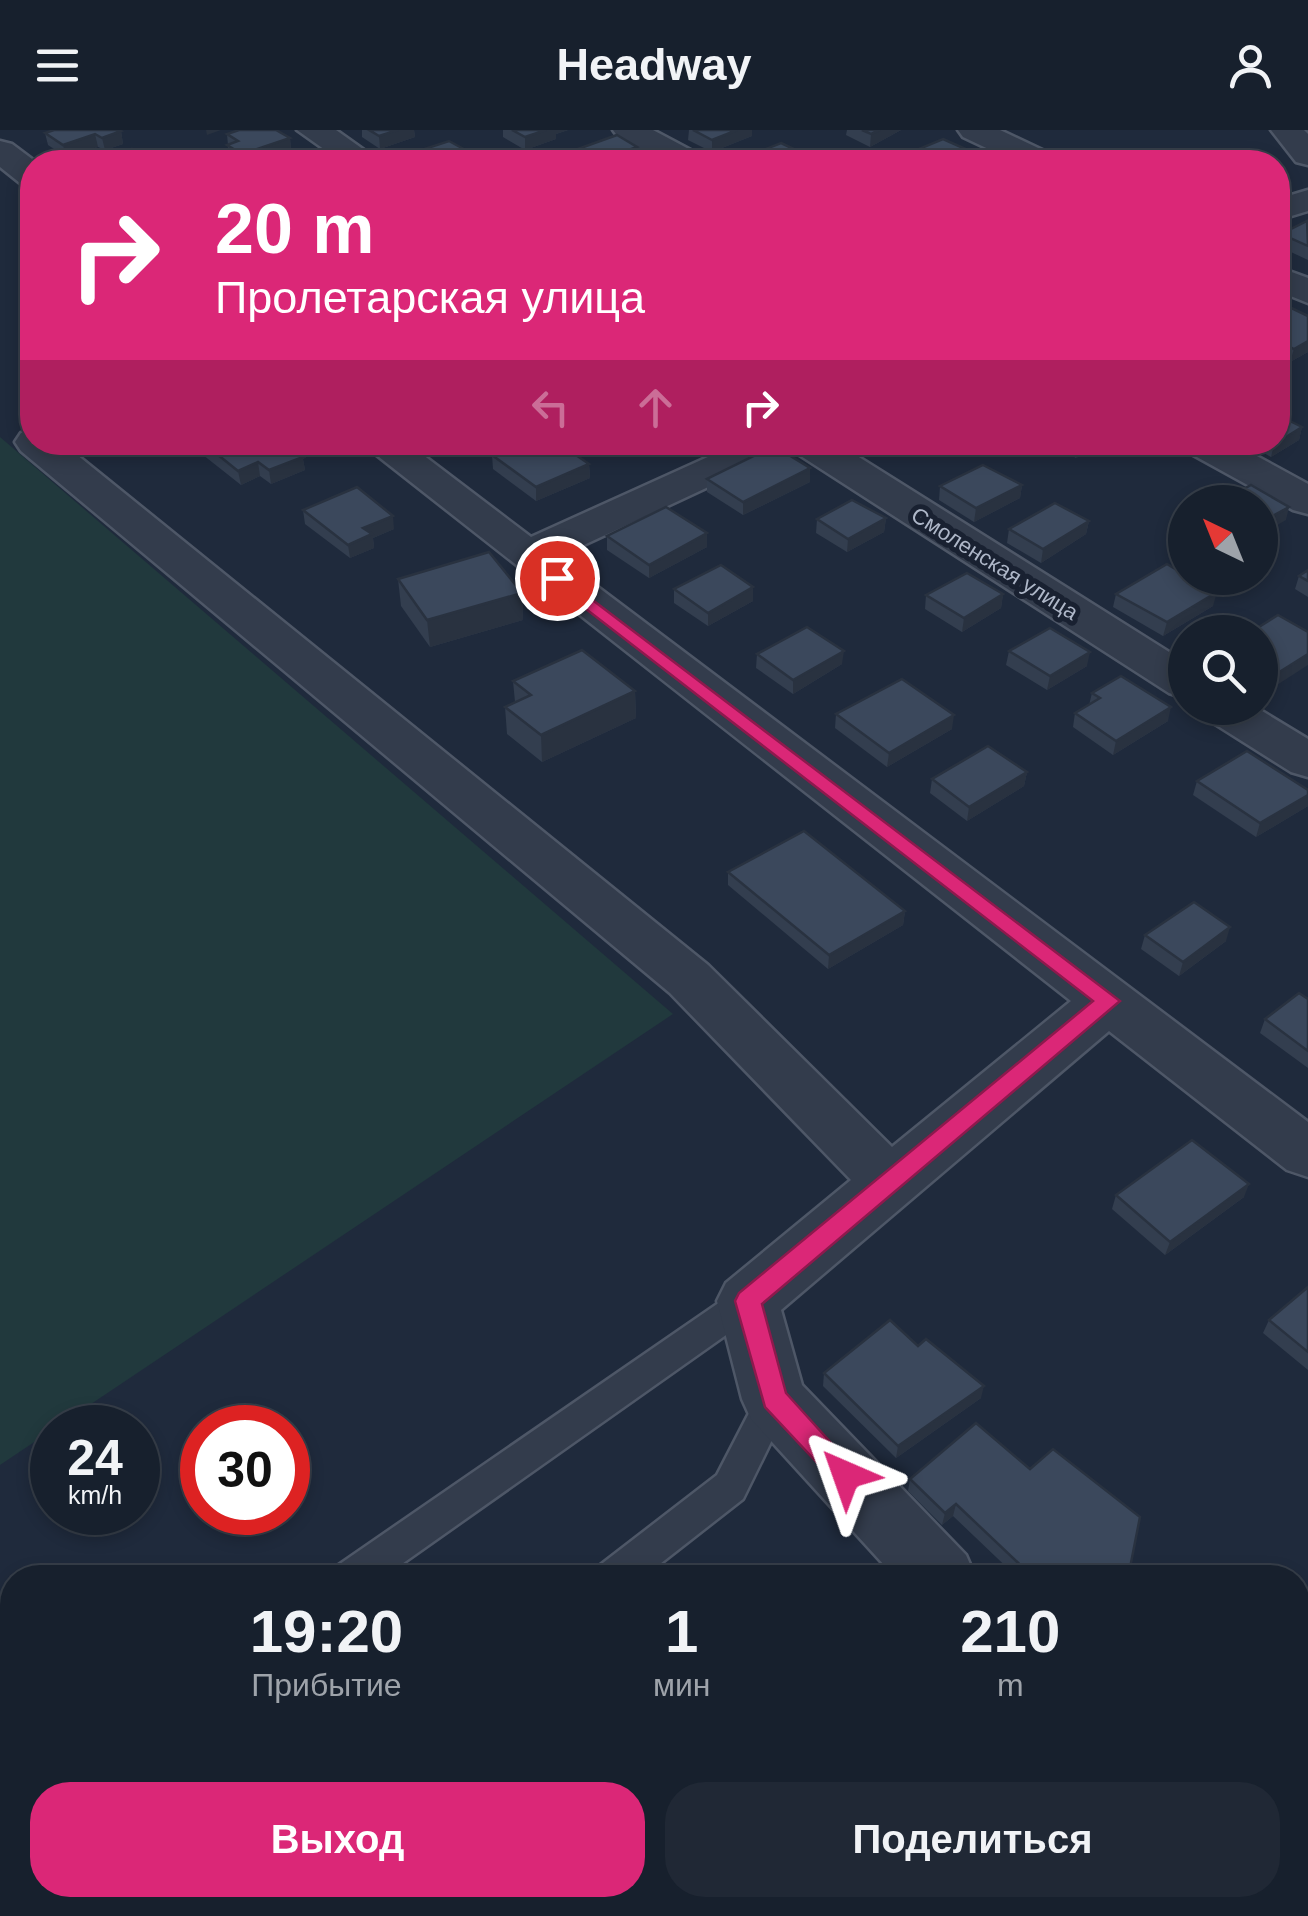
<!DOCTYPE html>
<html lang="ru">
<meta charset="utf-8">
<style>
:root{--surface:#17202d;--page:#202835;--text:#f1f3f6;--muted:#9ea3aa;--line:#363e49;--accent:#db2777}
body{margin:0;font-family:Helvetica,sans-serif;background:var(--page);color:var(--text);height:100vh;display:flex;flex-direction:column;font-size:38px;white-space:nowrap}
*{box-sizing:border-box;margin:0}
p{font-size:32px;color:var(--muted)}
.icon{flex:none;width:55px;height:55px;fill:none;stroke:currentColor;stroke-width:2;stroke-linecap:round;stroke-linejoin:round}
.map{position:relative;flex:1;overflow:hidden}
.panel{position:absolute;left:0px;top:1435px;width:1310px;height:352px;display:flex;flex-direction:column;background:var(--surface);border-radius:40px 40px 0 0;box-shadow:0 5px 15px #0003,0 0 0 2px var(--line)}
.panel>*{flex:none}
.banner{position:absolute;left:20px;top:20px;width:1270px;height:305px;border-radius:40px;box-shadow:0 5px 15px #0003,0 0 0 2px var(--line);background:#db2777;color:#fff;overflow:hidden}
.needle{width:65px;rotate:317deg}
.buttons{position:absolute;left:1168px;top:355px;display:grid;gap:20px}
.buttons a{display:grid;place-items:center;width:110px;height:110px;border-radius:50%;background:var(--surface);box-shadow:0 5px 15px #0003,0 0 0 2px var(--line);font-size:50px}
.speed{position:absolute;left:30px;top:1275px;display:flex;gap:20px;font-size:50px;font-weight:700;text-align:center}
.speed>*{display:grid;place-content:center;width:130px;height:130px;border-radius:50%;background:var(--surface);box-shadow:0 5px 15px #0003,0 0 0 2px var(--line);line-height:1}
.speed small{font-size:25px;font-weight:400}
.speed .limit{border:15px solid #d22;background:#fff;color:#111}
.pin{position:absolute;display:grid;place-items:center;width:85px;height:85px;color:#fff;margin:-42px;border:5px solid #fff;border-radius:50%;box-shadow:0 2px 10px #0007}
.me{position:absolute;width:110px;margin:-55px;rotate:317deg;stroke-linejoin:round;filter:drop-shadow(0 0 8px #0008)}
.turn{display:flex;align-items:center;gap:35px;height:210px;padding:0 30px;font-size:45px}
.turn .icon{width:130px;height:130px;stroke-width:2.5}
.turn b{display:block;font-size:70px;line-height:85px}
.lanes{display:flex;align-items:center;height:95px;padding:0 30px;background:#0003;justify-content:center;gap:50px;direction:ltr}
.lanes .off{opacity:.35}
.eta{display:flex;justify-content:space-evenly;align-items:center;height:170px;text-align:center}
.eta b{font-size:60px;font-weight:600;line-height:70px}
.button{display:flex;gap:20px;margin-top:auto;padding:20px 30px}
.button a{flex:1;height:115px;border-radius:40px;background:var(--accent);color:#fff;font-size:40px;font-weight:600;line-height:115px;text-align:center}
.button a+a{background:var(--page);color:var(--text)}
header{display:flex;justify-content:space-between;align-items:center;height:130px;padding:0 30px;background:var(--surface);font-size:45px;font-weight:600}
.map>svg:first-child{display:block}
.green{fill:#21393d}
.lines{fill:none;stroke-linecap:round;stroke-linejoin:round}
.service-casing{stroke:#4e5767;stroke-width:5}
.minor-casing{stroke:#4e5767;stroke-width:5}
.tertiary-casing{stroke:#4e5767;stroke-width:5}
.service{fill:#333c4c;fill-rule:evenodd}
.minor{fill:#333c4c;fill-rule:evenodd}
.tertiary{fill:#333c4c;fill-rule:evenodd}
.wall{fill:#333e4f}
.shaded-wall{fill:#293240}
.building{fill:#3b485c;stroke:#293240;stroke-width:2.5}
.route{fill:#db2777;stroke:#8e194d;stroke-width:2.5}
.labels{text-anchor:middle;stroke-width:10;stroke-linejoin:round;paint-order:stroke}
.far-street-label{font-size:22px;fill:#aeb7c8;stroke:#192131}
</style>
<header><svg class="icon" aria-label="menu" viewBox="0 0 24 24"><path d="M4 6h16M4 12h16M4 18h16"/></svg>Headway<svg class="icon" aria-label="person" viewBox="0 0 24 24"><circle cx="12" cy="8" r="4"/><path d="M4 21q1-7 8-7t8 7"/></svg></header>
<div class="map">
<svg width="1308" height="1786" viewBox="0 0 1308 1786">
<rect width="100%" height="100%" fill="#1f2a3c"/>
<polygon class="green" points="0,307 673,884 0,1335"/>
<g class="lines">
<g class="service-casing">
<g id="service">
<polygon points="748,1157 760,1161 765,1171 760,1181 382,1448 331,1448 337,1436 736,1161"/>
<polygon points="774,1254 786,1258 792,1269 743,1369 642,1448 593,1448 599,1436 717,1345 762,1258"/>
<polygon points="12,1662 12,1706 0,1711 0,1667"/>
<polygon points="156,1775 209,1775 205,1786 152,1786"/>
<polygon points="269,1775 314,1775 318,1786 273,1786"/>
<polygon points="561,1775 607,1775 611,1786 565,1786"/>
<polygon points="847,1775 895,1775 899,1786 851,1786"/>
</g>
</g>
<g class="minor-casing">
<g id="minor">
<polygon points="297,0 336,0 381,32 342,32"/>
<polygon points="613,0 653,0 700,25 705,32 664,32 618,7"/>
<polygon points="1271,0 1304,0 1308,4 1308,35 1296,32"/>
<polygon points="0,11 12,14 36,32 32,32 32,56 20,53 0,37"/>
<polygon points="1278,137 1308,148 1308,173 1278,161"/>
<polygon points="32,301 32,312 61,312 708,835 892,1017 1071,871 360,312 406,312 531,407 741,312 835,312 1185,532 1185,568 1169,563 790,319 558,427 1308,992 1308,1047 1287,1040 1109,901 781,1180 802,1255 966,1425 976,1448 896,1448 751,1289 742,1269 717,1171 726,1153 851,1050 670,863 21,321 15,312 21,303"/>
<polygon points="1180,312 1231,312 1308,354 1308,384 1293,380 1186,321"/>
<polygon points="1200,578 1257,578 1308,609 1308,647 1291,642 1207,589"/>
<polygon points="1211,1775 1294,1775 1299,1786 1216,1786"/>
</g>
</g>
<g class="tertiary-casing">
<g id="tertiary">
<polygon points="958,0 1000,0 1053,25 1058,32 1016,32 963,7"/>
<polygon points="1308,60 1308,81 1278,90 1278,69"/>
</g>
</g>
<use href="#service" class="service"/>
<use href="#minor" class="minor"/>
<use href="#tertiary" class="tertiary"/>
</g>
<g class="wall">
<polygon points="362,0 414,0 415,7 380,19 362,7"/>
<polygon points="503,0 568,0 556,4 556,9 525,20 503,7"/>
<polygon points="689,0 752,0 752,6 712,22 688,10"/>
<polygon points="847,0 901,0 870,17 846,5"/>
<polygon points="121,1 123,14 105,20 98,17 66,27 48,15 45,3"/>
<polygon points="227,4 290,8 291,20 256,32 237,32 229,27"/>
<polygon points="637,17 637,30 629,32 575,32 575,20"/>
<polygon points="914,21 969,32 913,32"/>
<polygon points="409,24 469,32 410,32"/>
<polygon points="1308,91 1308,130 1278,116 1281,104"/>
<polygon points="1278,175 1308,186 1308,222 1290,232 1278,226"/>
<polygon points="1302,297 1299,310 1271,327 1244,312 1278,312"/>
<polygon points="197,312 306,312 308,326 303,329 305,340 271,354 260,346 241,355 198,321"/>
<polygon points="657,312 690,312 670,321"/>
<polygon points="854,312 893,312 871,324"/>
<polygon points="1048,312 1106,312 1076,328"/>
<polygon points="492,325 589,334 590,348 536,371 493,339"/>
<polygon points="810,338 810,352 743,385 707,362 707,349"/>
<polygon points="1022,355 1020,368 974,392 939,370 940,356"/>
<polygon points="303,380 394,399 373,408 374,418 350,428 305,394"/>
<polygon points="886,388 884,402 847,422 816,403 817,389"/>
<polygon points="1089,391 1086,404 1041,433 1007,413 1009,399"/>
<polygon points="707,403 707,417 649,448 607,420 607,406"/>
<polygon points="1308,440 1308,467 1295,459 1299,446"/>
<polygon points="398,449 522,463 523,490 430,517 401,476"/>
<polygon points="753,457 753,471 708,496 674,473 674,459"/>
<polygon points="1003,464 1001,478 962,502 925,479 926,465"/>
<polygon points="1116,464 1213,476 1163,506 1113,477"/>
<polygon points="1009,521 1087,536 1047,560 1006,535"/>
<polygon points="757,524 842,534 793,564 756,538"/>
<polygon points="513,551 635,561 636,588 542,632 507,604 505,577 515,572"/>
<polygon points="1092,563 1168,591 1113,625 1073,597 1075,583 1089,575"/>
<polygon points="836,584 952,599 887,637 835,598"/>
<polygon points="1027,642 1024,656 967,691 930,663 932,649"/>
<polygon points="1197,651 1308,676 1256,707 1193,665"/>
<polygon points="728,742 905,781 903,795 828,839 728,755"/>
<polygon points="1145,805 1226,811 1179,846 1141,819"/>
<polygon points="1308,869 1308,938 1260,903 1265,889"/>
<polygon points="1116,1065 1244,1067 1165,1125 1112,1079"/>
<polygon points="1308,1157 1308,1240 1263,1203 1269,1190"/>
<polygon points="824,1243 981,1268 896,1328 823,1256"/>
<polygon points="910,1349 1128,1448 1018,1448 953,1386 942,1395 908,1361"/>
<polygon points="1308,1711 1308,1778 1298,1766 1298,1721"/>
</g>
<g class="shaded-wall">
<polygon points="206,0 221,0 207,5"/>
<polygon points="398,0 414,0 415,7 380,19 379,6"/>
<polygon points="546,0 568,0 556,4 556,9 525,20 525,7"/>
<polygon points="737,0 752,0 752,6 712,22 712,10"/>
<polygon points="880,0 901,0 870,17 871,4"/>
<polygon points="121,1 123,14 105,20 102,8"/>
<polygon points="95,4 98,17 66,27 63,15"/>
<polygon points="290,8 291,20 256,32 243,32 242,24"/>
<polygon points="637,17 637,30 629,32 606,32 606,28"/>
<polygon points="970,21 969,32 943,32"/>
<polygon points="469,22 469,32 439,32"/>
<polygon points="1308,211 1308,222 1290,232 1294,219"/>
<polygon points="1302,297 1299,310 1271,327 1274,314"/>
<polygon points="670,312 690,312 670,321"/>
<polygon points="872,312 893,312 871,324"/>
<polygon points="1083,312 1106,312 1076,328 1078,315"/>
<polygon points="306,313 308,326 303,329 305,340 271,354 269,340 292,319"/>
<polygon points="258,332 260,346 241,355 238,341"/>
<polygon points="589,334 590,348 536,371 536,357"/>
<polygon points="810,338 810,352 743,385 743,372"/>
<polygon points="1022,355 1020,368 974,392 976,378"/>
<polygon points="1289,377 1286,390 1260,405 1260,393"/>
<polygon points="393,386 394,399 373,408 374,418 350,428 348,415 363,398"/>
<polygon points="886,388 884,402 847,422 848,409"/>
<polygon points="1089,391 1086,404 1041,433 1043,419"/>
<polygon points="707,403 707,417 649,448 649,435"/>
<polygon points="753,457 753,471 708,496 708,483"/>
<polygon points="1217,462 1213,476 1163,506 1167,492"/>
<polygon points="522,463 523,490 430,517 427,490"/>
<polygon points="1003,464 1001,478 962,502 964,488"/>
<polygon points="844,521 842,534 793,564 793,550"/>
<polygon points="1090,522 1087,536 1047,560 1050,546"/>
<polygon points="1308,524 1308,535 1260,566 1262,553"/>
<polygon points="635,561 636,588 542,632 541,605"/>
<polygon points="1171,577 1168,591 1113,625 1116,611"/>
<polygon points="954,585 952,599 887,637 889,623"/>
<polygon points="1027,642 1024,656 967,691 969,677"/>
<polygon points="1308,665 1308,676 1256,707 1260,693"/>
<polygon points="905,781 903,795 828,839 829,825"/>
<polygon points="1230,797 1226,811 1179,846 1183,832"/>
<polygon points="1249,1054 1244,1067 1165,1125 1170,1112"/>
<polygon points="984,1256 981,1268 896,1328 898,1316"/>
<polygon points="956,1374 953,1386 942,1395 945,1383"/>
</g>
<g class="building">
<polygon points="54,0 119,0 121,1 102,8 95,4 63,15 45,3"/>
<polygon points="239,0 276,0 290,8 242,24 227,15 238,11 227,4"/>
<polygon points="369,0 398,0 379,6"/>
<polygon points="512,0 546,0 525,7"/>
<polygon points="693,0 737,0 712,10"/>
<polygon points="862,0 880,0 871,4"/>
<polygon points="617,5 637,17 606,28 612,32 597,32 575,20"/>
<polygon points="943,9 970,21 943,32 938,32 914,21"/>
<polygon points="449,11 469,22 439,32 423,32 409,24"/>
<polygon points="781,13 813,28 801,32 789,32 784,30 778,32 733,32"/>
<polygon points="132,19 151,32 91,32"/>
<polygon points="320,23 334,32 293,32"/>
<polygon points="1307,91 1308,116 1281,104"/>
<polygon points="1281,173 1308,186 1308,211 1294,219 1278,211 1278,175"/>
<polygon points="1278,285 1302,297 1278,312"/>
<polygon points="202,312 306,312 306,313 292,319 303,327 269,340 258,332 238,341"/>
<polygon points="522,312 557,312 589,334 536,357 492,325"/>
<polygon points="774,316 810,338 743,372 707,349"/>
<polygon points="983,335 1022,355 976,378 940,356"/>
<polygon points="1251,355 1289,377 1260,393 1260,372 1220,372"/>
<polygon points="357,357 393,386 363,398 372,404 348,415 303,380"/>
<polygon points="852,370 886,388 848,409 817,389"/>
<polygon points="1055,373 1089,391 1043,419 1009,399"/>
<polygon points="666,377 707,403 649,435 607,406"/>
<polygon points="489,422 522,463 427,490 398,449"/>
<polygon points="1167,434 1185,445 1185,448 1190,448 1217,462 1167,492 1116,464"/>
<polygon points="721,435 753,457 708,483 674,459"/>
<polygon points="1308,440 1308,451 1299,446"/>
<polygon points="967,443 1003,464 964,488 926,465"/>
<polygon points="1278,485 1308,502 1308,524 1262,553 1260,551 1260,502 1251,502"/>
<polygon points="807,497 844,521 793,550 757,524"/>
<polygon points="1050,498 1090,522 1050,546 1009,521"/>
<polygon points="582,520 635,561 541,605 505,577 531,565 513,551"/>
<polygon points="1121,546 1171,577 1116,611 1075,583 1100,568 1092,563"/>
<polygon points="902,549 954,585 889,623 836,584"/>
<polygon points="988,616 1027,642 969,677 932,649"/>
<polygon points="1247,621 1308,660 1308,665 1260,693 1197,651"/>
<polygon points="804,701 905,781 829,825 728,742"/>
<polygon points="1194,772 1230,797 1183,832 1145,805"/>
<polygon points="1299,863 1308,869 1308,921 1265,889"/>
<polygon points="1192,1010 1249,1054 1170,1112 1116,1065"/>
<polygon points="1308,1157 1308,1222 1269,1190"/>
<polygon points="890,1190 918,1216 926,1209 984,1256 898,1316 824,1243"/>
<polygon points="976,1293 1030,1339 1053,1319 1140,1387 1128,1448 1030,1448 1032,1446 956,1374 945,1383 910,1349"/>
<polygon points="1308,1711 1308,1760 1298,1747 1298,1721"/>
</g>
<polygon class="route" points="557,443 1120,871 762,1174 786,1263 860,1345 856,1354 846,1358 837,1354 765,1277 735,1171 739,1163 1093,871 551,452 551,444"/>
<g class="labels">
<g class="far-street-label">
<text transform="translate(995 433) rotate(32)" y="8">Смоленская улица</text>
</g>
</g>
</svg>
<div class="buttons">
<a><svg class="needle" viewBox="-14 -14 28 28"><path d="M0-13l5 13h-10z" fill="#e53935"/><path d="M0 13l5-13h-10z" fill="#9ea3aa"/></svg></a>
<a><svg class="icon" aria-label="search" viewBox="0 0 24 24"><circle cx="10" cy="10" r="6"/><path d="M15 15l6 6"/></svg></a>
</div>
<div class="speed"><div>24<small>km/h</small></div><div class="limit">30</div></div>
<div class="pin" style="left:557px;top:448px;background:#d93025"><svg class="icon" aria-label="arrive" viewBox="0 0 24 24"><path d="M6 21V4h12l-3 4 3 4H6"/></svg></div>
<svg class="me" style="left:846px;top:1345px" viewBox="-20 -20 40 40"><path d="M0-17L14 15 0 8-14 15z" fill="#db2777" stroke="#fff" stroke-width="4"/></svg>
<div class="banner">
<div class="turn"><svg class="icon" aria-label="right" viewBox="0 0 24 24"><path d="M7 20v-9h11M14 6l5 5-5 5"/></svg><div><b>20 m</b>Пролетарская улица</div></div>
<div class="lanes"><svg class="icon off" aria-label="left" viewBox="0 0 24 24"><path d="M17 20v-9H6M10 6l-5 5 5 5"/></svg><svg class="icon off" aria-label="ahead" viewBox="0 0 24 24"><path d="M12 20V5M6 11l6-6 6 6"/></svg><svg class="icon" aria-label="right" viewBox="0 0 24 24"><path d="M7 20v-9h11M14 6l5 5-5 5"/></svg></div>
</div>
<section class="panel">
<div class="eta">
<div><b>19:20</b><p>Прибытие</p></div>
<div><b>1</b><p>мин</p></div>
<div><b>210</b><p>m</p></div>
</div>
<div class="button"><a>Выход</a><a>Поделиться</a></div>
</section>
</div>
